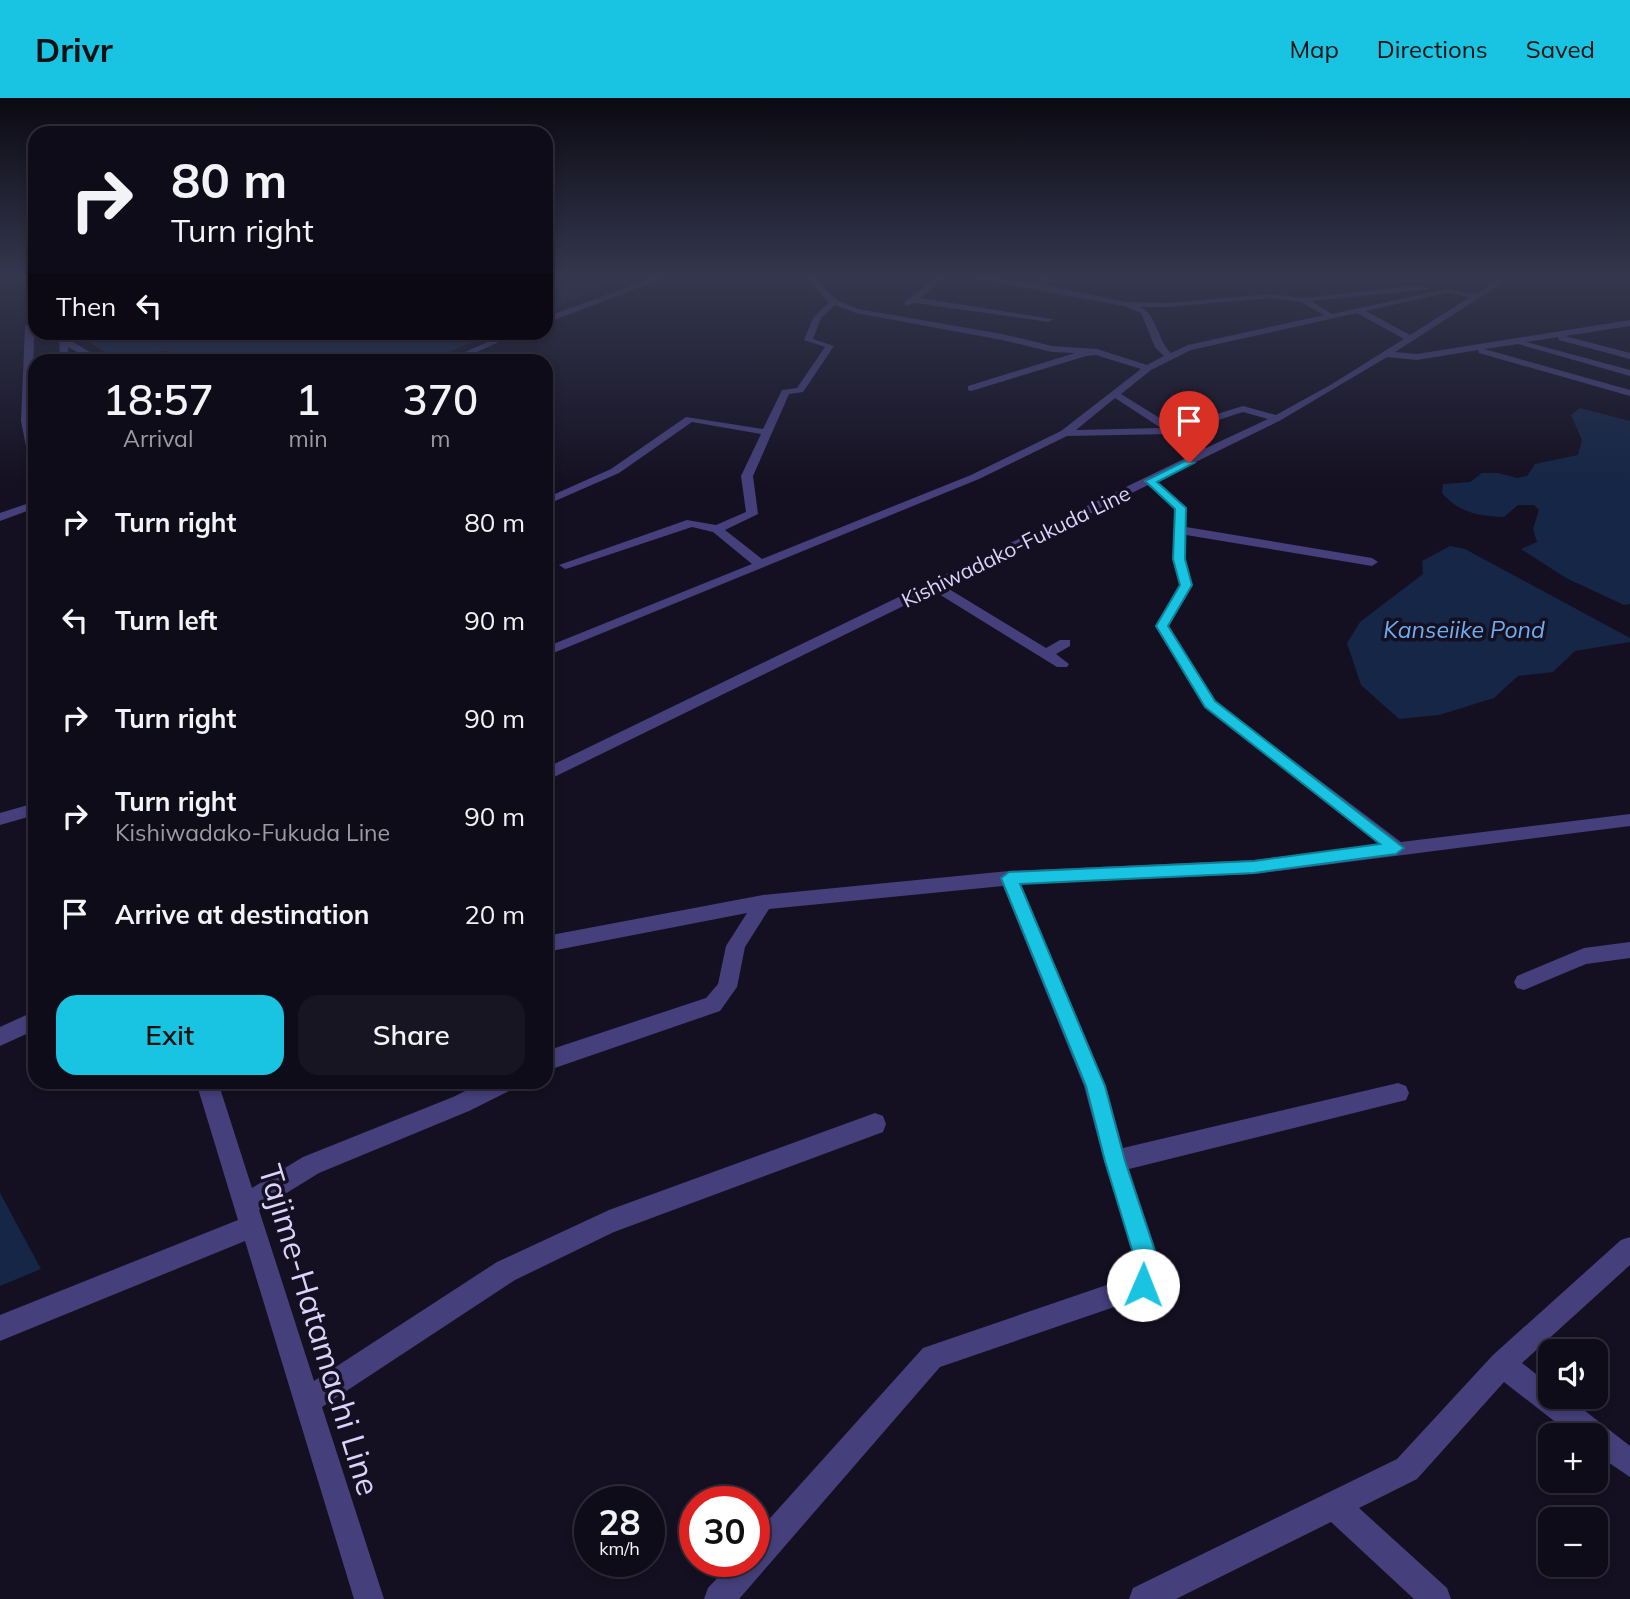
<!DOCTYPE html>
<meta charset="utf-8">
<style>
:root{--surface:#0f0c19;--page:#181522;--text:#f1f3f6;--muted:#9b9ba2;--line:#2f2c38;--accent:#19c4e2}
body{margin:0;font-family:Mulish,sans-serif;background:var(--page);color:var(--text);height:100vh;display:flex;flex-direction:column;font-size:26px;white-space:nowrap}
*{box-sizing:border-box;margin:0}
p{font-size:23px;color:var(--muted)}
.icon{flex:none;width:38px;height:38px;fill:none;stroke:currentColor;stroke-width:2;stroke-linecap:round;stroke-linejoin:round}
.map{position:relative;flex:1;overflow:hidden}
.sheet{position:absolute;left:28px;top:256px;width:525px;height:735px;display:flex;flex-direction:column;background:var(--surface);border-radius:21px;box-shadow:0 4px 10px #0003,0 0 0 2px var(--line)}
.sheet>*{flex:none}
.guide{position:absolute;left:28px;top:28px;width:525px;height:214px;border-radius:21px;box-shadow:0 4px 10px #0003,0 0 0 2px var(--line);background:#0f0c19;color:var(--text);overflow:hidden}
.fabs{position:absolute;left:1538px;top:1241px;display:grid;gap:14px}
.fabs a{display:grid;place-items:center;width:70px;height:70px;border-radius:14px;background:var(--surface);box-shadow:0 4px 10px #0003,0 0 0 2px var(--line);font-size:35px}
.speed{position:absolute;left:574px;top:1388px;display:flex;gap:14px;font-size:35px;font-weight:700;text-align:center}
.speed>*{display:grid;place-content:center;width:91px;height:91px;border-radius:50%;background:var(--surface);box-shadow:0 4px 10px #0003,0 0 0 2px var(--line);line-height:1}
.speed small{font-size:18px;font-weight:400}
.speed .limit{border:10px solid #d22;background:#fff;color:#111}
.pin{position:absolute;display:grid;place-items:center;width:60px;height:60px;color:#fff;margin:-72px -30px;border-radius:50% 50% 50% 0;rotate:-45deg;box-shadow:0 0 7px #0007}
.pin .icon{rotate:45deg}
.me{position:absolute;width:77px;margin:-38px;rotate:1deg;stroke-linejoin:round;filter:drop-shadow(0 0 5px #0008)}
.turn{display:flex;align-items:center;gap:24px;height:147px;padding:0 28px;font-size:32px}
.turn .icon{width:91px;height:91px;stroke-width:2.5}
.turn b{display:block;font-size:49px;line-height:60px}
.then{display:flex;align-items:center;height:66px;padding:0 28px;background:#0003;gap:14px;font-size:26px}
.eta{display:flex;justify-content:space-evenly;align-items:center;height:119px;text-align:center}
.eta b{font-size:42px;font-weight:600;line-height:49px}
.action{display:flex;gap:14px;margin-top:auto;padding:14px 28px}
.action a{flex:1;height:80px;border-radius:21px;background:var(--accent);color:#111;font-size:28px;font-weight:600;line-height:80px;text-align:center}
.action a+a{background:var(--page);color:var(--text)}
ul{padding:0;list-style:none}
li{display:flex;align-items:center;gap:21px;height:98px;padding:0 28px}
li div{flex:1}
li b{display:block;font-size:26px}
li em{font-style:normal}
header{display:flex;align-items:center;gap:42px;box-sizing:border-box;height:98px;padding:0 35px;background:var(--accent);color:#111}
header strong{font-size:33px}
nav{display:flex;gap:38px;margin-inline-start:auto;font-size:24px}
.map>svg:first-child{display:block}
.water{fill:#152646}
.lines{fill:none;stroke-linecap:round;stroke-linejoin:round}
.minor{fill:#45407b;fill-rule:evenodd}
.route{fill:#19c4e2;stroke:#107f93;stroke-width:2}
.labels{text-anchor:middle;stroke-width:7;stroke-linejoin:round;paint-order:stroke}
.far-street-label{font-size:21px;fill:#dad4fa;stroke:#141021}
.far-water-label{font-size:23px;font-style:italic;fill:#6eadef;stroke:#141021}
.near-street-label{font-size:32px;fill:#dad4fa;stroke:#141021}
</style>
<header>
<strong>Drivr</strong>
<nav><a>Map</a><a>Directions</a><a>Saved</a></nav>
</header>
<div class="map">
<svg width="1630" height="1501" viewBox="0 0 1630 1501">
<rect width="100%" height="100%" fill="#141021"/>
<g class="water">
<polygon points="546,177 605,177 607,183 599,190 546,213"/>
<polygon points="72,235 72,234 495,235 429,262 229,262 208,257 175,257 167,253 113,258"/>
<path d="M 1580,310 L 1630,323 L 1630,506 L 1624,507 L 1566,480 L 1521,451 L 1537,444 L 1533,431 L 1539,412 L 1534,407 L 1518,407 L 1504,419 C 1479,418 1459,415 1442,395 L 1443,386 L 1470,384 L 1482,375 L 1498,375 L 1517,380 L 1527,378 L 1535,366 L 1578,357 L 1582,342 L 1571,317 Z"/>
<polygon points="1450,448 1465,451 1630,540 1630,544 1575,553 1553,574 1518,578 1494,600 1439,617 1399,621 1361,587 1347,545 1360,524 1423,476 1422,463"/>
<polygon points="0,1095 41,1171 0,1188"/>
</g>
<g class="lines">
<g class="minor">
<polygon points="661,177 673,177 546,225 546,219"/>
<path d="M 802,177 L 811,177 L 837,202 L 858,211 L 1002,236 L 1052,248 L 1097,251 L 1147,267 L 1164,258 L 1155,249 L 1141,215 L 1124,208 L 955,177 L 976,177 L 1036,185 L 1045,177 L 1054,177 L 1044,187 L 1126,204 L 1167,205 L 1272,196 L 1303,200 L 1412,188 L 1433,191 L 1311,203 L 1332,216 L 1446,191 L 1476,196 L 1505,177 L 1515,177 L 1395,254 L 1417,256 L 1630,222 L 1630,228 L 1565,238 L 1630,255 L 1630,261 L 1559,242 L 1558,239 L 1526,244 L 1630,272 L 1630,278 L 1518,246 L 1484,251 L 1630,292 L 1630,298 L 1479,255 L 1478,252 L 1417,262 L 1387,259 L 1281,322 L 1157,383 L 1187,410 L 1186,429 L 1372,460 L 1378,464 L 1372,468 L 1186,437 L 1185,461 L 1192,487 L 1169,528 L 1215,603 L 1401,744 L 1630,716 L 1630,728 L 1254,776 L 1021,786 L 1106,988 L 1123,1050 L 1398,985 L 1406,988 L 1409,995 L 1406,1002 L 1129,1071 L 1160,1165 L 1152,1196 L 940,1269 L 739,1501 L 704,1501 L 708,1490 L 733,1463 L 754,1463 L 754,1438 L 923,1250 L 1133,1178 L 1136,1165 L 1104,1063 L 1084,988 L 1003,788 L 769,811 L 745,849 L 737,889 L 720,913 L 546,973 L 546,953 L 706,900 L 718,886 L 726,848 L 747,815 L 546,854 L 546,838 L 763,797 L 1009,773 L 1254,762 L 1380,747 L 1205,609 L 1155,528 L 1180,487 L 1173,461 L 1175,411 L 1148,387 L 944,488 L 1046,550 L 1060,542 L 1070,542 L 1070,548 L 1056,556 L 1069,566 L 1067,569 L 1057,569 L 934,493 L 546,683 L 546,670 L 1198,354 L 1170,336 L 1067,338 L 979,381 L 546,558 L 546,549 L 752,466 L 713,434 L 692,429 L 569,470 L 565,471 L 559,467 L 687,422 L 716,427 L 746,414 L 741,378 L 761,336 L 692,324 L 619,375 L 546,407 L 546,400 L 611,371 L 686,319 L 763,331 L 782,292 L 797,290 L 825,249 L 804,242 L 813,220 L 829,204 ZM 1446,195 L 1470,199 L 1410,237 L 1366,213 ZM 1272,200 L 1301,204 L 1324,217 L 1188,247 L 1171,255 C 1157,242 1157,216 1140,209 L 1167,209 ZM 835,207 L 856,215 L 1002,242 L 1052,254 L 1075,255 L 968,288 L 968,292 L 971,293 L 1086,258 L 1096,257 L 1141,271 L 1061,333 L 971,377 L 762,461 L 725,432 L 758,416 L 753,378 L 789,296 L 803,294 L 834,248 L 813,241 L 821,220 ZM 1357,215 L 1404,241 L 1332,286 L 1276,317 L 1243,308 L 1174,329 L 1121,296 L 1151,272 L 1191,252 ZM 1115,300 L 1161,330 L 1076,332 ZM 1243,314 L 1268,321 L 1206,350 L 1181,334 Z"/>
<polygon points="938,177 947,177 920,200 1053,221 1049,224 915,205 905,208 905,204"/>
<polygon points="35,216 31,323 35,342 35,371 30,368 21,323 25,229"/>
<polygon points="59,234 67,234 68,244 73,244 103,262 92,262 68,249 69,262 60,262"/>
<polygon points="509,234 521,234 459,262 448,262"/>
<polygon points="35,403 35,410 0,423 0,415"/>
<polygon points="35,705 35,717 0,727 0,715"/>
<polygon points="1630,844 1630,860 1586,866 1524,892 1517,890 1514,884 1517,878 1584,850"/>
<polygon points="35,913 35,932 0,948 0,929"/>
<polygon points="196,984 218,984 252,1090 303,1059 453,999 484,984 516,984 513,991 469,1013 319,1075 259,1112 314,1283 497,1164 609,1112 875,1015 883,1018 886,1026 883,1034 614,1134 515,1182 322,1309 384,1501 354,1501 245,1143 0,1243 0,1217 238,1122"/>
<polygon points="1630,1139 1630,1167 1522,1265 1550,1287 1550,1298 1566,1298 1630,1348 1630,1379 1596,1356 1596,1337 1572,1337 1504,1284 1417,1381 1359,1410 1447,1490 1451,1501 1414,1501 1331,1424 1176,1501 1129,1501 1133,1490 1397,1361 1493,1257 1621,1142"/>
</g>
</g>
<linearGradient id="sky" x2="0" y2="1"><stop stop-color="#0b0912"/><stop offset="0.46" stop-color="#34374e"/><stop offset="1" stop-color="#34374e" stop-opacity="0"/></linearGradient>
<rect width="1630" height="387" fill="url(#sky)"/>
<polygon class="route" points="1185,363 1194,365 1157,384 1186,410 1185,461 1192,487 1168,528 1215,603 1404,750 1396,756 1254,775 1020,786 1105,988 1125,1063 1159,1165 1151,1195 1143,1198 1135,1195 1132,1187 1136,1165 1105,1063 1086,988 1001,780 1009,774 1254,763 1380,746 1205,609 1156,528 1180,487 1173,461 1175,411 1145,383"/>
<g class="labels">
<g class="far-street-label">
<text transform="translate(1016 449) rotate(-26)" y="7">Kishiwadako-Fukuda Line</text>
</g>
<g class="far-water-label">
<text x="1464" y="540">Kanseiike Pond</text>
</g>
<g class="near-street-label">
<text transform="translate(319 1232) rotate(73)" y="11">Tajime-Hatamachi Line</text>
</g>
</g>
</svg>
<div class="fabs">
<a><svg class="icon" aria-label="sound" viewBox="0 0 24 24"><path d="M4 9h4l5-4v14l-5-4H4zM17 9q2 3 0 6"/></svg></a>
<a>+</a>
<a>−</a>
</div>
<div class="speed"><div>28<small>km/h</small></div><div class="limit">30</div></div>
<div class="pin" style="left:1189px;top:365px;background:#d93025"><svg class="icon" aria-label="arrive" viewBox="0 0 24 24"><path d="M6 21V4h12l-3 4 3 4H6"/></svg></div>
<svg class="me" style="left:1143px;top:1187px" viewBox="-20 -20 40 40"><circle r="19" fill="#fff"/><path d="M0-13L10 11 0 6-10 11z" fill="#19c4e2"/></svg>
<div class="guide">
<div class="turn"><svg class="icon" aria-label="right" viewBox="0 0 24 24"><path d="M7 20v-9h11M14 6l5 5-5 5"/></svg><div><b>80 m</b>Turn right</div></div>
<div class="then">Then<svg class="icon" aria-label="left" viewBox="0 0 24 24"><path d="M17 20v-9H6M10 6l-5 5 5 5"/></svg></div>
</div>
<section class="sheet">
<div class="eta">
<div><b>18:57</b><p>Arrival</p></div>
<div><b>1</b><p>min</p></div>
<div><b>370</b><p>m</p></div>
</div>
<ul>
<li><svg class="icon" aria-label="right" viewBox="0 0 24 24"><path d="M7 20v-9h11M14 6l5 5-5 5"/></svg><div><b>Turn right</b></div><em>80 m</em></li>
<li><svg class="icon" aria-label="left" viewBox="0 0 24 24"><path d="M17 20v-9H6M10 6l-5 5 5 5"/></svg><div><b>Turn left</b></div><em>90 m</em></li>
<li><svg class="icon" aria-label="right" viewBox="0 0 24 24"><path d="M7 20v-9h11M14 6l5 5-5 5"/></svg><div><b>Turn right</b></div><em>90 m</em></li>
<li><svg class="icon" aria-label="right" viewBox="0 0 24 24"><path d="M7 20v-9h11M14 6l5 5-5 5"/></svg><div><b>Turn right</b><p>Kishiwadako-Fukuda Line</p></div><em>90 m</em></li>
<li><svg class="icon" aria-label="arrive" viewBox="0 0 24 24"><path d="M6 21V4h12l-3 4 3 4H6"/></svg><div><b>Arrive at destination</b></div><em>20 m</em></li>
</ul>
<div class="action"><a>Exit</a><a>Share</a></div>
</section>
</div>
